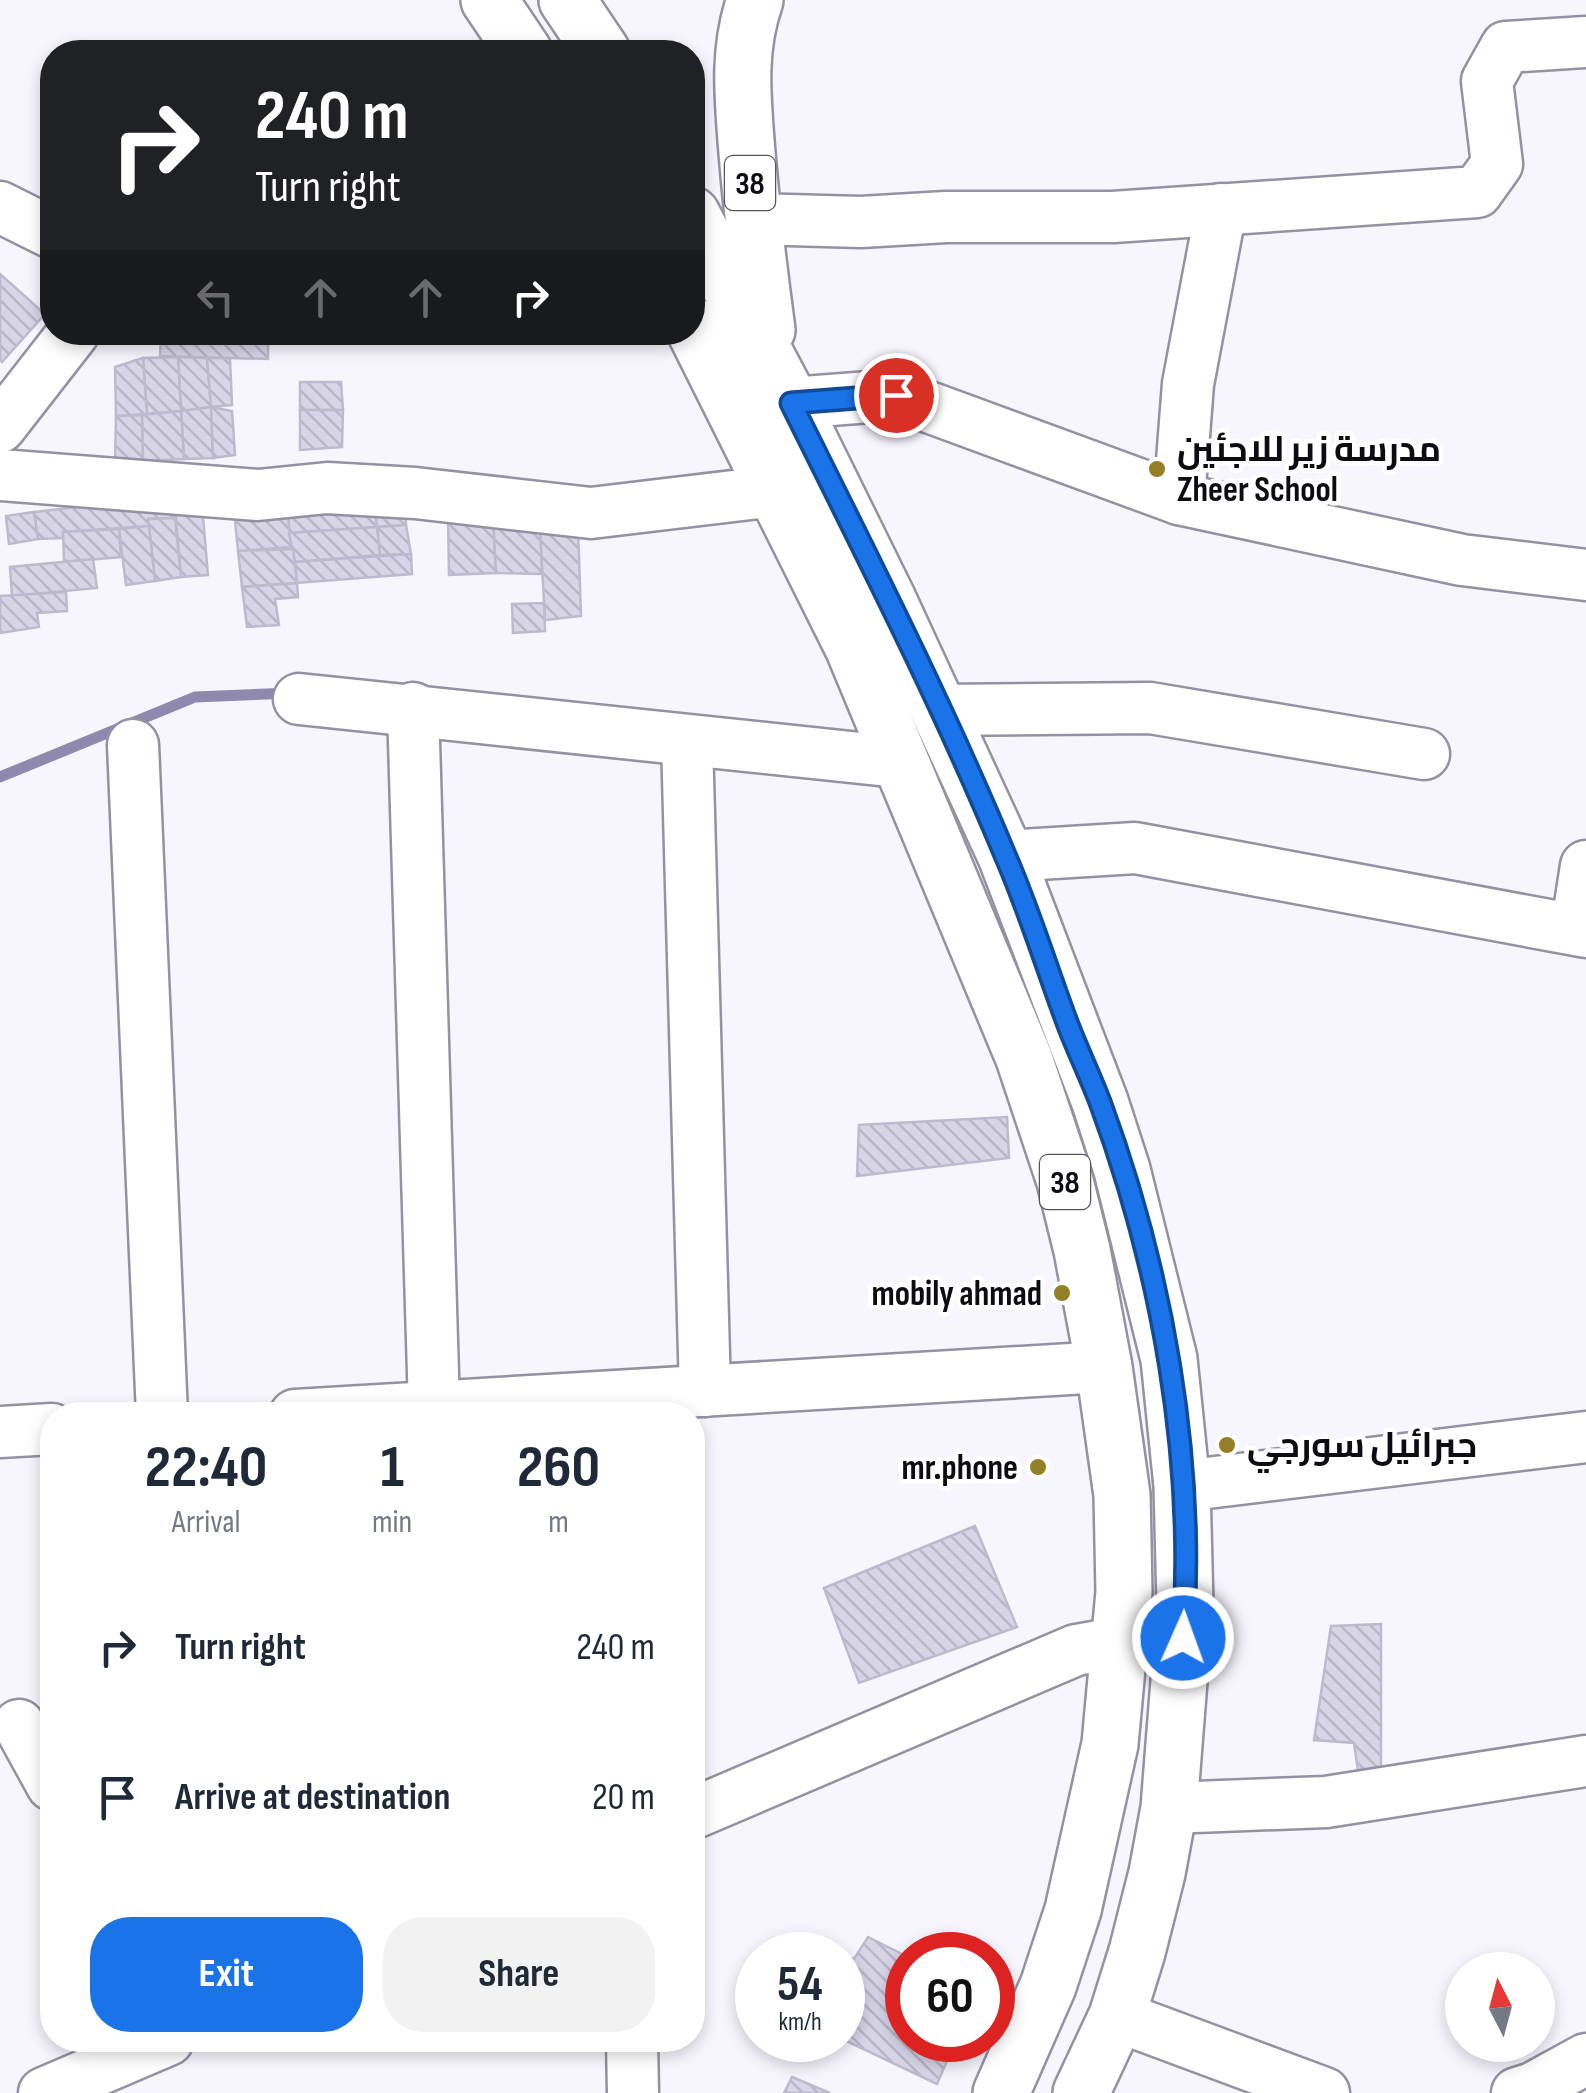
<!DOCTYPE html>
<meta charset="utf-8">
<style>
:root{--surface:#fff;--page:#f2f2f3;--text:#1f2937;--muted:#747a83;--accent:#1a73e8}
body{margin:0;font-family:"Sofia Sans Condensed",Cairo,sans-serif;background:var(--page);color:var(--text);height:100vh;display:flex;flex-direction:column;font-size:38px;white-space:nowrap}
*{box-sizing:border-box;margin:0}
p{font-size:32px;color:var(--muted)}
.icon{flex:none;width:55px;height:55px;fill:none;stroke:currentColor;stroke-width:2;stroke-linecap:round;stroke-linejoin:round}
.map{position:relative;flex:1;overflow:hidden}
.panel{position:absolute;left:40px;top:1402px;width:665px;height:650px;display:flex;flex-direction:column;background:var(--surface);border-radius:40px;box-shadow:0 5px 15px #0003}
.panel>*{flex:none}
.guide{position:absolute;left:40px;top:40px;width:665px;height:305px;border-radius:40px;box-shadow:0 5px 15px #0003;background:#202124;color:#fff;overflow:hidden}
.needle{width:65px;rotate:354deg}
.controls{position:absolute;left:1445px;top:1952px;display:grid;gap:20px}
.controls a{display:grid;place-items:center;width:110px;height:110px;border-radius:50%;background:var(--surface);box-shadow:0 5px 15px #0003;font-size:50px}
.speed{position:absolute;left:735px;top:1932px;display:flex;gap:20px;font-size:50px;font-weight:700;text-align:center}
.speed>*{display:grid;place-content:center;width:130px;height:130px;border-radius:50%;background:var(--surface);box-shadow:0 5px 15px #0003;line-height:1}
.speed small{font-size:25px;font-weight:400}
.speed .limit{border:15px solid #d22;background:#fff;color:#111}
.pin{position:absolute;display:grid;place-items:center;width:85px;height:85px;color:#fff;margin:-42px;border:5px solid #fff;border-radius:50%;box-shadow:0 2px 10px #0007}
.me{position:absolute;width:110px;margin:-55px;rotate:2deg;stroke-linejoin:round;filter:drop-shadow(0 0 8px #0008)}
.turn{display:flex;align-items:center;gap:35px;height:210px;padding:0 50px;font-size:45px}
.turn .icon{width:130px;height:130px;stroke-width:2.5}
.turn b{display:block;font-size:70px;line-height:85px}
.lanes{display:flex;align-items:center;height:95px;padding:0 50px;background:#0003;justify-content:center;gap:50px;direction:ltr}
.lanes .off{opacity:.35}
.eta{display:flex;justify-content:space-evenly;align-items:center;height:170px;text-align:center}
.eta b{font-size:60px;font-weight:700;line-height:70px}
.action{display:flex;gap:20px;margin-top:auto;padding:20px 50px}
.action a{flex:1;height:115px;border-radius:40px;background:var(--accent);color:#fff;font-size:40px;font-weight:700;line-height:115px;text-align:center}
.action a+a{background:var(--page);color:var(--text)}
ul{padding:0;list-style:none}
li{display:flex;align-items:center;gap:30px;height:150px;padding:0 50px}
li div{flex:1}
li b{display:block;font-size:38px}
li em{font-style:normal}
.map>svg:first-child{display:block}
.lines{fill:none;stroke-linecap:round;stroke-linejoin:round}
.stream{stroke:#9089ae;stroke-width:11}
.building{fill:url(#building-back-hatch);stroke:#bdbace;stroke-width:2.5}
.minor-casing{stroke:#9491a3;stroke-width:55}
.major-casing{stroke:#9491a3;stroke-width:60}
.minor{stroke:#fff;stroke-width:50}
.major{stroke:#fff;stroke-width:55}
.route-casing{stroke:#114b97;stroke-width:25}
.route{stroke:#1a73e8;stroke-width:18}
.poi-dot{fill:#927f26;stroke:#fff;stroke-width:4}
.labels{text-anchor:middle;stroke-width:9;stroke-linejoin:round;paint-order:stroke}
.shield{fill:#fff;stroke:#56555a;stroke-width:2.5}
.shield-label{font-size:32px;font-weight:bold;fill:#0d0c13}
.poi-label{font-size:35px;font-weight:bold;fill:#0d0c13;stroke:#fff;text-anchor:start}
</style>
<div class="map">
<svg width="1586" height="2093" viewBox="0 0 1586 2093">
<defs>
<pattern id="building-back-hatch" width="6" height="6" patternUnits="userSpaceOnUse" patternTransform="scale(2.5)"><rect width="6" height="6" fill="#d8d5e9"/><path d="M-1 5l2 2M0 0l6 6M5-1l2 2" fill="none" stroke="#b8b6c7"/></pattern>
</defs>
<rect width="100%" height="100%" fill="#f7f6fe"/>
<g class="lines">
<polyline class="stream" points="0,777 195,697 291,693"/>
</g>
<g class="building">
<polygon points="0,274 45,314 2,362 0,360"/>
<polygon points="161,332 268,332 268,359 160,356"/>
<polygon points="178,357 207,358 211,407 181,411"/>
<polygon points="178,357 181,411 147,414 143,358"/>
<polygon points="143,358 147,414 116,416 115,367"/>
<polygon points="207,358 230,358 232,405 211,407"/>
<polygon points="300,382 341,382 343,410 300,410"/>
<polygon points="211,407 213,458 184,459 181,411"/>
<polygon points="211,407 232,411 235,455 213,458"/>
<polygon points="300,410 343,410 342,447 300,450"/>
<polygon points="181,411 184,459 143,461 142,415"/>
<polygon points="142,415 143,461 115,462 116,416"/>
<polygon points="201,493 208,575 181,577 174,496"/>
<polygon points="174,496 175,518 148,519 149,526 63,532 63,538 38,539 34,512"/>
<polygon points="374,496 377,527 289,533 288,516"/>
<polygon points="405,501 406,525 377,527 375,503"/>
<polygon points="287,505 291,547 238,551 234,510"/>
<polygon points="34,512 38,539 9,544 6,516"/>
<polygon points="493,516 496,573 449,575 448,517"/>
<polygon points="493,516 540,519 542,574 496,573"/>
<polygon points="175,518 181,577 155,581 148,519"/>
<polygon points="406,525 411,554 380,555 377,527"/>
<polygon points="149,526 155,581 126,585 119,529"/>
<polygon points="377,527 380,555 295,562 289,533"/>
<polygon points="540,528 578,528 581,616 545,620"/>
<polygon points="119,529 121,557 64,562 63,532"/>
<polygon points="293,549 297,583 242,587 238,551"/>
<polygon points="411,554 412,574 297,583 295,562"/>
<polygon points="93,559 97,588 12,596 10,567"/>
<polygon points="297,583 298,597 275,599 279,625 247,627 242,587"/>
<polygon points="66,592 67,611 37,613 39,627 0,633 0,596"/>
<polygon points="544,603 545,631 513,633 512,604"/>
<polygon points="1007,1117 1009,1158 857,1176 859,1125"/>
<polygon points="975,1526 1017,1627 859,1683 824,1588"/>
<polygon points="1381,1624 1381,1779 1359,1778 1354,1743 1314,1740 1331,1626"/>
<polygon points="868,1937 908,1957 908,2040 956,2040 937,2084 842,2039 842,1956 854,1959"/>
<polygon points="792,2077 830,2093 784,2093"/>
</g>
<g class="lines">
<g class="minor-casing">
<g id="minor">
<polyline points="0,207 52,233"/>
<polyline points="752,219 861,222 946,217 1113,217 1477,192 1497,164 1487,81 1506,47 1586,42"/>
<polyline points="791,403 896,395 1179,499 1462,560 1586,575"/>
<polyline points="0,427 74,332"/>
<polyline points="0,475 258,495 327,488 415,493 591,513 775,491"/>
<polyline points="1179,499 1188,384 1221,209"/>
<polyline points="299,699 898,762"/>
<polyline points="413,708 434,1407"/>
<polyline points="939,710 1150,708 1424,754"/>
<polyline points="687,741 705,1391"/>
<polyline points="133,745 162,1415"/>
<polyline points="1006,856 1135,848 1586,932"/>
<polyline points="1586,866 1579,911 1586,928"/>
<polyline points="295,1415 1104,1367"/>
<polyline points="0,1432 52,1429"/>
<polyline points="1182,1486 1586,1437"/>
<polyline points="19,1725 52,1785"/>
<polyline points="1169,1808 1326,1802 1586,1761"/>
<polyline points="692,1814 1076,1650 1121,1642"/>
<polyline points="1117,2016 1324,2093"/>
<polyline points="632,2040 633,2093"/>
<polyline points="44,2093 168,2040"/>
<polyline points="1517,2093 1533,2088 1586,2059"/>
</g>
</g>
<g class="major-casing">
<g id="major">
<polyline points="489,0 524,52"/>
<polyline points="567,0 602,52"/>
<path d="M 755,0 C 737,51 743,100 747,153 C 752,212 759,271 767,330"/>
<polyline points="692,215 791,403 888,600 1006,856 1100,1102 1122,1170 1169,1359 1182,1486 1185,1605 1169,1808 1157,1873 1137,1952 1117,2016 1081,2093"/>
<polyline points="692,325 853,647 1024,1058 1065,1181 1082,1250 1104,1367 1122,1495 1124,1592 1110,1744 1073,1910 1048,1986 1001,2093"/>
</g>
</g>
<use href="#minor" class="minor"/>
<use href="#major" class="major"/>
</g>
<g class="lines">
<g class="route-casing">
<path id="route" d="M 896,395 L 791,403 C 865,552 941,701 1005,855 C 1029,910 1047,969 1068,1025 C 1078,1051 1090,1076 1100,1102 C 1162,1270 1196,1458 1183,1638"/>
</g>
<use href="#route" class="route"/>
</g>
<g class="poi-dot">
<circle cx="1157" cy="469" r="10"/>
<circle cx="1062" cy="1293" r="10"/>
<circle cx="1227" cy="1445" r="10"/>
<circle cx="1038" cy="1467" r="10"/>
</g>
<g class="labels">
<g class="shield">
<rect x="725" y="156" width="50" height="54" rx="8"/>
<rect x="1040" y="1155" width="50" height="54" rx="8"/>
</g>
<g class="shield-label">
<text x="750" y="194">38</text>
<text x="1065" y="1193">38</text>
</g>
<g class="poi-label">
<text x="1177" y="461">مدرسة زير للاجئين<tspan x="1177" dy="40">Zheer School</tspan></text>
<text x="1042" y="1305" text-anchor="end">mobily ahmad</text>
<text x="1247" y="1457">جبرائيل سورجي</text>
<text x="1018" y="1479" text-anchor="end">mr.phone</text>
</g>
</g>
</svg>
<div class="controls">
<a><svg class="needle" viewBox="-14 -14 28 28"><path d="M0-13l5 13h-10z" fill="#e53935"/><path d="M0 13l5-13h-10z" fill="#747a83"/></svg></a>
</div>
<div class="speed"><div>54<small>km/h</small></div><div class="limit">60</div></div>
<div class="pin" style="left:896px;top:395px;background:#d93025"><svg class="icon" aria-label="arrive" viewBox="0 0 24 24"><path d="M6 21V4h12l-3 4 3 4H6"/></svg></div>
<svg class="me" style="left:1183px;top:1638px" viewBox="-20 -20 40 40"><circle r="17" fill="#1a73e8" stroke="#fff" stroke-width="3"/><path d="M0-11L8 9 0 5-8 9z" fill="#fff"/></svg>
<div class="guide">
<div class="turn"><svg class="icon" aria-label="right" viewBox="0 0 24 24"><path d="M7 20v-9h11M14 6l5 5-5 5"/></svg><div><b>240 m</b>Turn right</div></div>
<div class="lanes"><svg class="icon off" aria-label="left" viewBox="0 0 24 24"><path d="M17 20v-9H6M10 6l-5 5 5 5"/></svg><svg class="icon off" aria-label="ahead" viewBox="0 0 24 24"><path d="M12 20V5M6 11l6-6 6 6"/></svg><svg class="icon off" aria-label="ahead" viewBox="0 0 24 24"><path d="M12 20V5M6 11l6-6 6 6"/></svg><svg class="icon" aria-label="right" viewBox="0 0 24 24"><path d="M7 20v-9h11M14 6l5 5-5 5"/></svg></div>
</div>
<section class="panel">
<div class="eta">
<div><b>22:40</b><p>Arrival</p></div>
<div><b>1</b><p>min</p></div>
<div><b>260</b><p>m</p></div>
</div>
<ul>
<li><svg class="icon" aria-label="right" viewBox="0 0 24 24"><path d="M7 20v-9h11M14 6l5 5-5 5"/></svg><div><b>Turn right</b></div><em>240 m</em></li>
<li><svg class="icon" aria-label="arrive" viewBox="0 0 24 24"><path d="M6 21V4h12l-3 4 3 4H6"/></svg><div><b>Arrive at destination</b></div><em>20 m</em></li>
</ul>
<div class="action"><a>Exit</a><a>Share</a></div>
</section>
</div>
